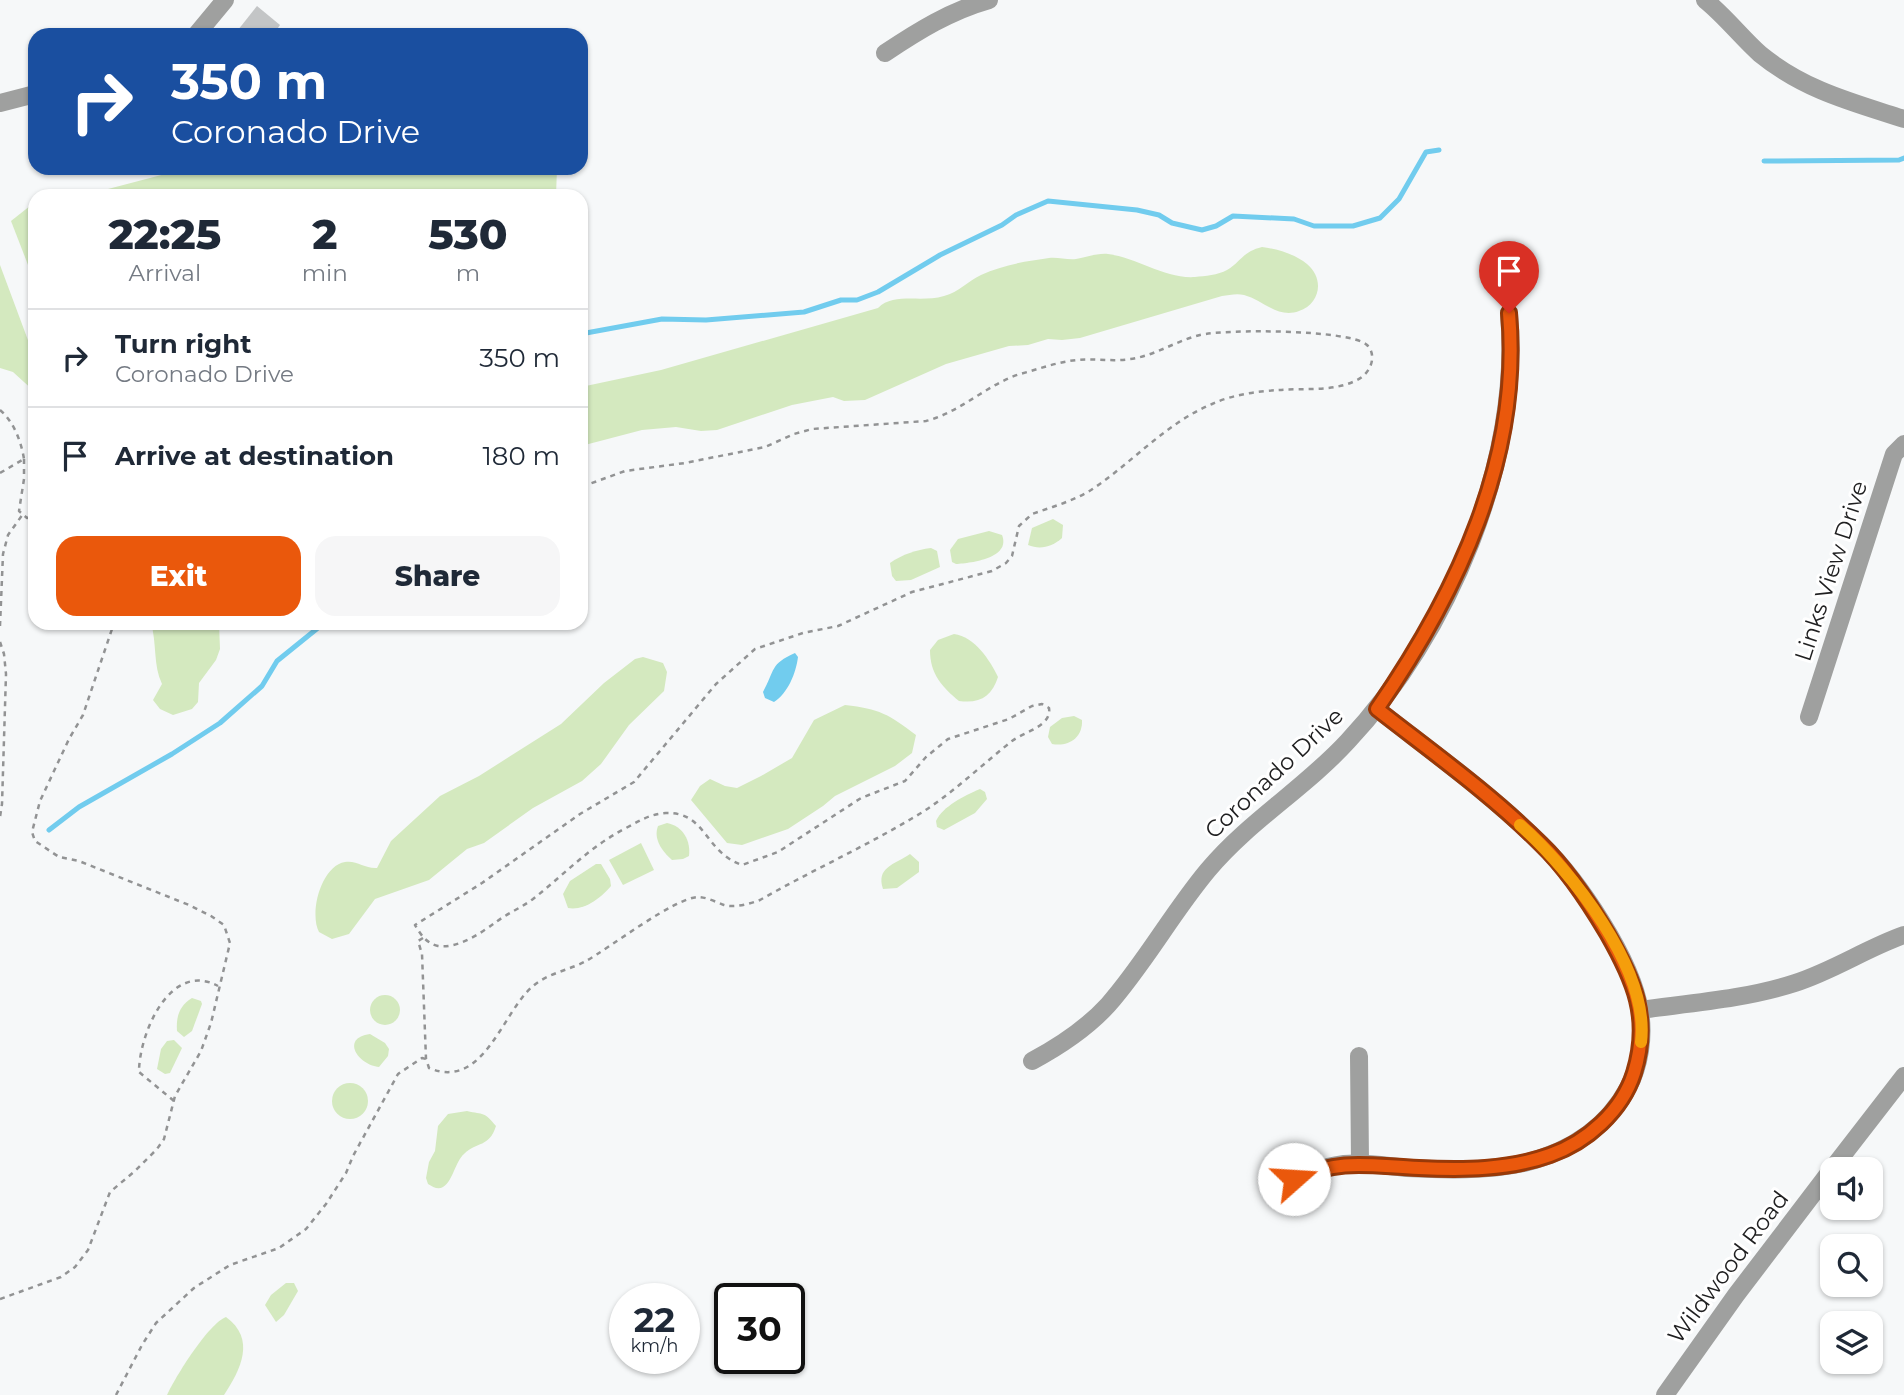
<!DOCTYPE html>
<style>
:root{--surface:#fff;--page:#f6f6f7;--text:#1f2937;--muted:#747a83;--line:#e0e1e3;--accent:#ea580c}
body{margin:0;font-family:Montserrat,sans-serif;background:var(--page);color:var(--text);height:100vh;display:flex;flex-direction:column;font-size:26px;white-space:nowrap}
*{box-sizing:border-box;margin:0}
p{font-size:23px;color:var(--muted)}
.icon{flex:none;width:38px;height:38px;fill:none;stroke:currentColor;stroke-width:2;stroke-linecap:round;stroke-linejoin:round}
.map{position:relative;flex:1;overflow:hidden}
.sheet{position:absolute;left:28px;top:189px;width:560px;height:441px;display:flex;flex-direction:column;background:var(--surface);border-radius:21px;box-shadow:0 2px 5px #0004}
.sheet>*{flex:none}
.banner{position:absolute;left:28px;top:28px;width:560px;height:147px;border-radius:21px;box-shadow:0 2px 5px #0004;background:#1a4fa0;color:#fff;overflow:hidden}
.controls{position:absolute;left:1820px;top:1157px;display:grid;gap:14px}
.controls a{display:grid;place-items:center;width:63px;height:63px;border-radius:14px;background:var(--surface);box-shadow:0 2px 5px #0004;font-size:35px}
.speed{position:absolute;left:609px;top:1283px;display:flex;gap:14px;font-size:35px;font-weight:700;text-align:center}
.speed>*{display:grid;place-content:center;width:91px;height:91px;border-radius:50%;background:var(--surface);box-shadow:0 2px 5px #0004;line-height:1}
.speed small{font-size:18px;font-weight:400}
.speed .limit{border:4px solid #111;border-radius:10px;background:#fff;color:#111}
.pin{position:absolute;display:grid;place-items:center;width:60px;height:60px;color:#fff;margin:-72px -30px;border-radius:50% 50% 50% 0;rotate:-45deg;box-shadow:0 0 7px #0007}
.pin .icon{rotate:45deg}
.me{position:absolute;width:77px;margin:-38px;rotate:71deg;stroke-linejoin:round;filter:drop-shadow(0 0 5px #0008)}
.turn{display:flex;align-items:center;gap:24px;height:147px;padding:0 28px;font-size:32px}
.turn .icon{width:91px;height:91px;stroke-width:2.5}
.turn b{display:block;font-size:49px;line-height:60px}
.eta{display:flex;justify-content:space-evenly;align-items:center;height:119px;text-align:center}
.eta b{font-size:42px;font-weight:800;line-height:49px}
.button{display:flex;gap:14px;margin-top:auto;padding:14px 28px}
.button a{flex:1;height:80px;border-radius:21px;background:var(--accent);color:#fff;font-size:28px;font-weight:800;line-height:80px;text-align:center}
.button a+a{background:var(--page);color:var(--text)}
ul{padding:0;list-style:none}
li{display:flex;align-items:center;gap:21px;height:98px;padding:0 28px;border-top:2px solid var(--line)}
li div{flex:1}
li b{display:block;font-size:26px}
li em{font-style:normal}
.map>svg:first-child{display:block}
.green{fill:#d4e9bf}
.water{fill:#71ccee}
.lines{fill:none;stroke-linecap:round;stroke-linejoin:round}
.stream{stroke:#71ccee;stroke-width:5}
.building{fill:#c3c5c6}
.path{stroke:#929394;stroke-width:2.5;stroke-dasharray:5 5;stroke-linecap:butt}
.minor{stroke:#9fa09f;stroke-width:18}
.route-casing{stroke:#983908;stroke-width:18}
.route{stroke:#ea580c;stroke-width:12}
.slow{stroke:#f59e0b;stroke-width:12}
.labels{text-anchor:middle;stroke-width:6;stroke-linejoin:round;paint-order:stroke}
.street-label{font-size:23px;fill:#202021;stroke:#fff}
</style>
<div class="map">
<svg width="1904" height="1395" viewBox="0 0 1904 1395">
<rect width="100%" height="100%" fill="#f6f8f9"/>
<g class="green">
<polygon points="188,168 557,168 556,196 74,196 89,194"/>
<polygon points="35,202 35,283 11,221"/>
<path d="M 1262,247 C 1277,249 1295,254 1307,264 C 1325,279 1320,304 1299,311 C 1278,319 1263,300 1244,295 C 1237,293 1229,295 1222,296 L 1080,338 L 1062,340 L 1048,339 L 1028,345 L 1009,346 L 946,364 L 865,400 L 844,401 L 833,397 L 792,405 L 717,430 L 701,431 L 676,427 L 642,430 L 581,446 L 581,387 L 661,370 L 878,308 C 894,292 921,303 944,296 C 959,292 968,281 981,275 C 1002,265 1027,261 1049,258 C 1058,257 1067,260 1076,259 C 1086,257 1098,253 1108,254 C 1138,258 1165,279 1195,277 C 1205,276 1218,275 1227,270 C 1242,261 1242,252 1262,247 Z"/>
<polygon points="0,265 35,359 35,392 13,372 0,368"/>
<path d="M 1053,519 L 1063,525 L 1062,538 C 1052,547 1040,550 1028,545 L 1032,528 Z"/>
<path d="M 989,531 L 1002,535 C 1011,558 972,563 956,564 L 952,562 L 950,550 L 958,539 Z"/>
<path d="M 931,548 L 937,551 L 940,567 L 911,580 L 896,581 L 892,576 L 890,563 C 903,554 916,550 931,548 Z"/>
<path d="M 151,623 L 219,623 L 220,649 L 216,660 L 199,683 L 198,702 L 192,709 L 173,715 L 160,709 L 153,700 L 162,684 C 153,665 157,644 151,623 Z"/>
<path d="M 954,634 C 975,637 989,659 998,677 C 992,696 980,704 959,701 C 942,687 930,674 930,650 L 938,640 Z"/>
<path d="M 643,657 L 663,663 L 667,672 L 664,691 L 629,725 L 601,764 L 582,781 L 533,808 L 484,843 L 467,849 L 429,880 L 375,899 L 349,934 L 332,939 L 319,932 C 309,913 321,866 345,862 C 357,860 365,869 377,868 L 391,841 L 440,796 L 479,776 L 561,724 L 604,683 L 635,659 Z"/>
<path d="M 845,705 C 880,709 888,714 916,735 L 912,753 L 895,766 L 835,796 L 823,806 L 788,829 L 742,845 L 727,843 L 691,800 L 700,786 L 710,779 L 725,786 L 737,788 L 761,776 L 792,758 L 814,720 Z"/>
<path d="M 1074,716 L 1082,720 C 1083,738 1068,747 1052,744 L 1048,737 L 1050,727 L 1062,718 Z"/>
<path d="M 980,789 L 985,792 L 987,799 L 975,813 L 944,830 L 937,827 L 936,821 C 943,806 964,796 980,789 Z"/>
<path d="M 667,823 C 683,826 691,841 689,856 L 683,859 L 672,860 C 662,851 653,839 658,826 Z"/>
<polygon points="641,843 654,870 623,885 609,860"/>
<path d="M 910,854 L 919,862 L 919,872 L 897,888 L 883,889 C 876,867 894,865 910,854 Z"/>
<path d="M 596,864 L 601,864 L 610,879 L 611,886 C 601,898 584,911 568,908 L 563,894 L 570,881 Z"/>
<circle cx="385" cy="1010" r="15"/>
<path d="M 192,998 L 201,1001 L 202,1004 L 192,1031 L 184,1037 L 177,1031 C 176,1017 179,1006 192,998 Z"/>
<path d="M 370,1034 L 385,1043 L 389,1049 L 388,1056 L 379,1067 C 358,1065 340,1038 370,1034 Z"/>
<polygon points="174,1040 182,1048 170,1073 165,1074 157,1069 161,1049 167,1041"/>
<circle cx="350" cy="1101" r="18"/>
<path d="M 467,1111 C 484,1115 484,1111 496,1126 C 489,1148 477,1141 464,1154 C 455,1162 453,1181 443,1187 C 438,1190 433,1187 428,1184 L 426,1178 L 429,1162 L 435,1151 L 438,1126 L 448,1114 Z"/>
<polygon points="286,1283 294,1283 298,1291 284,1315 276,1322 265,1305 271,1295"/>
<path d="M 226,1317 C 256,1339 241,1369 224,1395 L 167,1395 C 175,1377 209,1323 226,1317 Z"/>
</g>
<path class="water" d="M 795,653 L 798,657 C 796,673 788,693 774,702 L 765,698 L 763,692 C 775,670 770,664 795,653 Z"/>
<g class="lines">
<g class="stream">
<polyline points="1764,161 1899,160 1904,158"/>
<polyline points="581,338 586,333 662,319 706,320 804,312 841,300 857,300 878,292 940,255 1002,225 1016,215 1048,201 1137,210 1159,215 1172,223 1202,230 1216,226 1233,216 1294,219 1314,226 1353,226 1380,218 1399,199 1426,152 1439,150"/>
<polyline points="49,830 79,807 172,754 220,723 262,686 277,661 324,623"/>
</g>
</g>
<polygon class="building" points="257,6 280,25 273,35 234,35"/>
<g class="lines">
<g class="path">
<path d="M 0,410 C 14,422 21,441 24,459 L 35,457"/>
<polyline points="24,459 24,479 19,511 27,518 35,516"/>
<polyline points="0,473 24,459"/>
<polyline points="0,626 3,554 8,535 23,514"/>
<polyline points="0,642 4,654 6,674 2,804 0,817"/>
<path d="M 423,938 L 418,941 L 422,954 L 426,1059 L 429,1068 C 484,1091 502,1012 533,986 C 548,973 570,970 586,961 C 611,947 674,898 698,897 C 706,897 716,902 724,905 C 735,908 749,904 760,900 C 809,872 862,848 911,819 C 948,798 979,767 1012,741 C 1024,732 1052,726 1049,708 L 1042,704 L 1032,706 L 1009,719 L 948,739 L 926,757 L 905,781 L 861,798 L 778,852 L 742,865 C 704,852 707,812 666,813 C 650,814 639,821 626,828 C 588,848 566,873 533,899 C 521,908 508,913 496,922 C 481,933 458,949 438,946 C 426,943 421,935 415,925 L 482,883 L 580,814 L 634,782 L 716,684 L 755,649 L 803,633 L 838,626 L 912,592 L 992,571 L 1006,563 L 1012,556 L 1019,526 L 1032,514 C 1052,507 1073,501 1091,490 C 1132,463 1166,423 1212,404 C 1231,395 1258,391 1279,390 C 1304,388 1334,392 1357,380 C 1370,374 1378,356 1367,345 C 1350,329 1225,329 1200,335 C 1175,341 1155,356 1130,359 C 1112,362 1094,358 1077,360 C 1057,362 1039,369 1020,374 C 986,385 961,412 926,421 L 812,429 L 794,434 L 765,447 L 685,463 L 625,471 L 581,487"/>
<path d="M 174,1101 L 139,1072 C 139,1034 170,960 218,986"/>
<polyline points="0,1299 61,1277 75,1267 88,1250 110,1192 135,1171 157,1149 164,1139 175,1096 201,1051 211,1023 230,943 224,925 211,916 189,905 79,861 59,857 35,841 32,832 40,801 69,739 83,715 114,623"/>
<polyline points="116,1395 142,1345 156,1323 194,1288 230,1265 279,1248 306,1229 326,1204 346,1173 353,1156 398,1074 422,1058 426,1059"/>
</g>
<g class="minor">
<path d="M 1705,0 C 1725,16 1741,37 1760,54 C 1804,90 1851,102 1904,119"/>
<polyline points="196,35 225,0"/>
<path d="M 885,53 C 918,31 950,11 989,0"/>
<polyline points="0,103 35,94"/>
<polyline points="1809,717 1894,454 1904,444"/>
<path d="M 1640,1010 C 1691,1003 1746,999 1795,983 C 1833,971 1867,948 1904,935"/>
<polyline points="1359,1056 1360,1163"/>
<path d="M 1032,1061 C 1060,1046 1086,1029 1108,1005 C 1145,963 1172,913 1208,870 C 1249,821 1305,788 1348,741 C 1448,635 1522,460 1509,313"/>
<polyline points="1832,1169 1904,1076"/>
<path d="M 1276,1191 C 1297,1177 1319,1167 1344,1164 C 1366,1162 1386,1166 1407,1168 C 1445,1170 1486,1171 1524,1163 C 1568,1152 1606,1129 1628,1088 C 1640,1065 1644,1037 1640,1011 C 1632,959 1578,880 1541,844 C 1491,794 1432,752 1377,709"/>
<polyline points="1665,1395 1736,1295 1832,1169"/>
</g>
</g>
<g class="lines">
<g class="route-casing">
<path id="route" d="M 1294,1179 C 1344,1158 1368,1166 1419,1168 C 1463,1170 1508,1170 1550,1155 C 1587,1142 1622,1111 1634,1073 C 1651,1018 1634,980 1607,933 C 1588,901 1567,869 1541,844 C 1491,794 1432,752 1377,709 C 1457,593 1522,457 1509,313"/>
</g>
<use href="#route" class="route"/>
<path class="slow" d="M 1520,825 C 1571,870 1650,970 1641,1042"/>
</g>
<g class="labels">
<g class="street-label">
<text transform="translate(1831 571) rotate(-72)" y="8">Links View Drive</text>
<text transform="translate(1274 773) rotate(-43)" y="8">Coronado Drive</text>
<text transform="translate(1728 1267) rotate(-53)" y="8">Wildwood Road</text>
</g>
</g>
</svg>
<div class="controls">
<a><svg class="icon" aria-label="sound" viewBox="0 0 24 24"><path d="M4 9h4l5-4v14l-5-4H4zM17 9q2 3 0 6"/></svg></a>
<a><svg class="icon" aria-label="search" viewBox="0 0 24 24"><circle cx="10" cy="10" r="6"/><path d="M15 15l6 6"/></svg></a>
<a><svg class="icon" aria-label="layers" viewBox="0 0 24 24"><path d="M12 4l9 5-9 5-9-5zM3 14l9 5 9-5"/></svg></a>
</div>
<div class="speed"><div>22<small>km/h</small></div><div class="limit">30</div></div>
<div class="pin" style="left:1509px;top:313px;background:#d93025"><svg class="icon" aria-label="arrive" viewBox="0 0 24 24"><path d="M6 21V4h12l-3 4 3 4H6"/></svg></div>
<svg class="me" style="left:1294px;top:1179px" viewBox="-20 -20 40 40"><circle r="19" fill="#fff"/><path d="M0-13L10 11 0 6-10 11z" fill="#ea580c"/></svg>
<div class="banner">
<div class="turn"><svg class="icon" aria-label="right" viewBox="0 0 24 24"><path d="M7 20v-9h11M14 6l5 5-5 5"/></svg><div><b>350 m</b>Coronado Drive</div></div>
</div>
<section class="sheet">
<div class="eta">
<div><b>22:25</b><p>Arrival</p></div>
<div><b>2</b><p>min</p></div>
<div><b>530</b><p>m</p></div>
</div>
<ul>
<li><svg class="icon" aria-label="right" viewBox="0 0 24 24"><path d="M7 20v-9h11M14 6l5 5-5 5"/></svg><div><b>Turn right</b><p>Coronado Drive</p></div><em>350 m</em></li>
<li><svg class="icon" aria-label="arrive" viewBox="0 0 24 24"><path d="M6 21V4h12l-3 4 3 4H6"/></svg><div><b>Arrive at destination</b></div><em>180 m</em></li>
</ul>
<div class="button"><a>Exit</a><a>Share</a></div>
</section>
</div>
